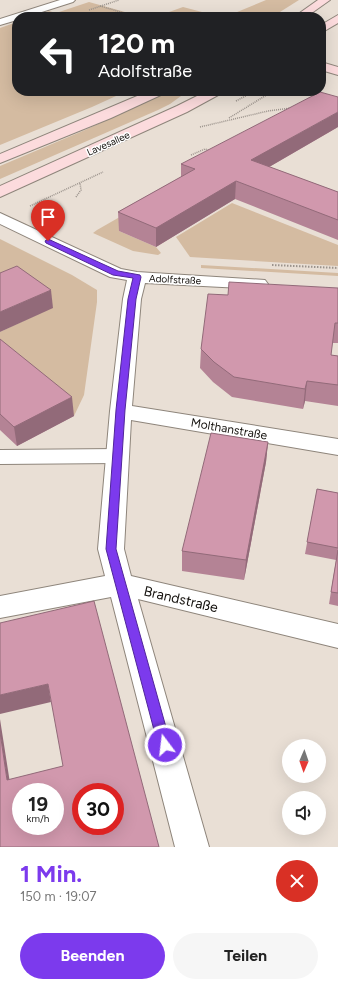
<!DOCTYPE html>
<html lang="de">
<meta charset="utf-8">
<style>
:root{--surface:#fff;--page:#f6f6f6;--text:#222;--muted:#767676;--accent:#7c3aed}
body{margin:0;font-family:Figtree,sans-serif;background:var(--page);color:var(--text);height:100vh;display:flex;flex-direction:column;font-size:15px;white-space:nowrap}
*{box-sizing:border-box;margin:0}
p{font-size:13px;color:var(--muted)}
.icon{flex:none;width:22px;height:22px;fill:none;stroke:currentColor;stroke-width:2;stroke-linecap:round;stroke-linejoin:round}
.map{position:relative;height:847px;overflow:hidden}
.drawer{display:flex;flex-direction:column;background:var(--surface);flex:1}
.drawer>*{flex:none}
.top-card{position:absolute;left:12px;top:12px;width:314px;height:84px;border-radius:16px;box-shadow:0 4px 16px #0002;background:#202124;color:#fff;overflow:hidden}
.needle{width:26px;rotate:182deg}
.tools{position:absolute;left:282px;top:739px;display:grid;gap:8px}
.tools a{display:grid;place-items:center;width:44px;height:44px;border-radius:50%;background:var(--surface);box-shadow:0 4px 16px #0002;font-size:20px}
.speed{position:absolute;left:12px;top:783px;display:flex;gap:8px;font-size:20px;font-weight:700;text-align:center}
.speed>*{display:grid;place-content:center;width:52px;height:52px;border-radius:50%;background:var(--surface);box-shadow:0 4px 16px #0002;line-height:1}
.speed small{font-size:10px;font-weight:400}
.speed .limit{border:6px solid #d22;background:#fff;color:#111}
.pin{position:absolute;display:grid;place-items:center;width:34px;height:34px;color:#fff;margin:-41px -17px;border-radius:50% 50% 50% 0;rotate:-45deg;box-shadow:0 0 4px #0007}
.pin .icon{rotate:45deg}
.me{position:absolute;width:44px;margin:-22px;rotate:345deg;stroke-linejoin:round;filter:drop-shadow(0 0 3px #0008)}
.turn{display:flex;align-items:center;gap:14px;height:84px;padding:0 20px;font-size:18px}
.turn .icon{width:52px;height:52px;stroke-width:2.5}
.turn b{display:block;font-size:28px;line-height:34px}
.round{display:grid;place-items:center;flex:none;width:42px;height:42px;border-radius:21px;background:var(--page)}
.summary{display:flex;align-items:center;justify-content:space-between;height:68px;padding:0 20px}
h1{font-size:24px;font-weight:700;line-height:30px;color:var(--accent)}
.action{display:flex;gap:8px;margin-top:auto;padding:8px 20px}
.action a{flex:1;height:46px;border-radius:24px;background:var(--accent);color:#fff;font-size:16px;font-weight:700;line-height:46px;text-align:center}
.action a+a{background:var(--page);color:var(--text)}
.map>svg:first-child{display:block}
.green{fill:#d4bba1}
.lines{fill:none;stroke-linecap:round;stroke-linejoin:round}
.lane-casing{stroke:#8e857b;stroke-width:2}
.street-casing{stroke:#8e857b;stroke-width:2}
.secondary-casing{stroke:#8e857b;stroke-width:2}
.path-far1{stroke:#9b938c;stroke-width:1.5;stroke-dasharray:1 1;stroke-linecap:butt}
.path{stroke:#9b938c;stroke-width:2;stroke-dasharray:1.5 1.5;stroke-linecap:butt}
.lane{fill:#fff;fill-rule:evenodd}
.street{fill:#fff;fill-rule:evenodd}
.secondary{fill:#fcdbdd;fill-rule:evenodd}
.wall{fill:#b48395}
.shaded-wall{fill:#926a79}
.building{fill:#d198ad;stroke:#926a79;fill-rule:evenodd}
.route{fill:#7c3aed;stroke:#51269a}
.labels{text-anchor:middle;stroke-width:3;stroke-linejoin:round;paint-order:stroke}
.far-street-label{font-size:10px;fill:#14110d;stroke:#fff}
.street-label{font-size:12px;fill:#14110d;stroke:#fff}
.near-street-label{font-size:14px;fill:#14110d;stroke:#fff}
</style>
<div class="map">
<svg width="338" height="847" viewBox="0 0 338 847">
<rect width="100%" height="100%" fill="#e9dfd5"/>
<g class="green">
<polygon points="266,0 299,0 272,17 225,17"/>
<polygon points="89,2 143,17 32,17 49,11 56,13"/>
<polygon points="183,7 221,17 155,17"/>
<polygon points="17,22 17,91 127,91 92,107 0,145 0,28"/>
<polygon points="170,91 188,91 170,104 158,110 0,179 0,166 85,130"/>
<polygon points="174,186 119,231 156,247 161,253 158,255 133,251 93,233 97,230"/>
<polygon points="232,203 338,245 338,266 190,257 176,237"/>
<polygon points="0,239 72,275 97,290 97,302 84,395 74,416 0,354 0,332 53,307 0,292"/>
<polygon points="201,265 338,273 338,276 201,268"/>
</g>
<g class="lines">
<g class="lane-casing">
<polygon id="lane" points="118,449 125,451 127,456 125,461 118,463 0,464 0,450"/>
</g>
<g class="street-casing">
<g id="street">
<polygon points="60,0 75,0 73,2 26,17 17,17 17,20 0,25 0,19"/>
<polygon points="0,213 121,269 137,272 265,280 268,284 265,288 259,289 145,283 141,299 132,406 338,439 338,455 131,420 124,549 131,576 338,624 338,648 138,599 209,847 175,847 111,597 0,618 0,596 105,576 98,549 110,411 123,299 127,280 110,277 0,224"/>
</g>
</g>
<g class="secondary-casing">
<g id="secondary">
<polygon points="318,0 330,0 306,17 294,17"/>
<polygon points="338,15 338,23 321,33 321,25"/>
<polygon points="321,62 338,67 338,75 321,70"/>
<polygon points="149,91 165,91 163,94 111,118 0,163 0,154"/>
<polygon points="207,91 222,91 220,94 187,112 0,197 0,186 177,106"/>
</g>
</g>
<g class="path-far1">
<polyline points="100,6 138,17"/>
<polyline points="89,10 119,0"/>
<polyline points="236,101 255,91"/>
<polyline points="229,118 273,91"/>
<polyline points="200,127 268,111 291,108"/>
<polyline points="191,155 205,149 211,151"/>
<polyline points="76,197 81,190 80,183"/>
<polyline points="30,206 103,172"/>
</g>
<polyline class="path" points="272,265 338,268"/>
<use href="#lane" class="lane"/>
<use href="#street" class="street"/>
<use href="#secondary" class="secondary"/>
</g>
<g class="wall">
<polygon points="338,127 269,167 338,192 338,240 235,199 156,247 119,231 118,212 181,177 181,164"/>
<polygon points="338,288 338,343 332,343 331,355 338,356 338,406 305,401 303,409 232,397 213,382 200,368 201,349 228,295"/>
<polygon points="0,339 74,416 17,446 0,430"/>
<polygon points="268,442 266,462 244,580 182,571 182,551"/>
<polygon points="317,489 338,493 338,606 329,604 336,560 305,554"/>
</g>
<g class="shaded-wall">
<polygon points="338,112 338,127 250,178 251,160"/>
<polygon points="236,181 235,199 156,247 156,228"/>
<polygon points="51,290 53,308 0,332 0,312"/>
<polygon points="307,381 305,401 303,409 305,389"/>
<polygon points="72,397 74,416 17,446 14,427"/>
<polygon points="268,442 266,462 244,580 246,560"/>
<polygon points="48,684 51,702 0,714 0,695"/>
<polygon points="0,719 12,796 7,780 0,732"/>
</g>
<g class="building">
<polygon points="320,92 338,97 338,112 251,160 338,192 338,220 236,181 156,228 118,212 195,169 181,164"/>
<polygon points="17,266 51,290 0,312 0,273"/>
<polygon points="229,282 338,288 338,323 335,323 331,355 338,356 338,385 307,381 305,389 234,377 214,362 201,349 208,294 228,295"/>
<polygon points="0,339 72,397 14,427 0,414"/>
<polygon points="211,433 268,442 246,560 182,551"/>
<polygon points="317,489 338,493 338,548 307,542"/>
<polygon points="338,550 338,593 331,592"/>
<path d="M 94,601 L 159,847 L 0,847 L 0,732 L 7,780 L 63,766 L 48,684 L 0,695 L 0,623 ZM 21,792 L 55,792 L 55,826 L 21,826 ZM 81,792 L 115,792 L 115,826 L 81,826 Z"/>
</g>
<polygon class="route" points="48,239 118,271 140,275 141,277 136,299 125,410 116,549 171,745 169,749 165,751 160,749 158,745 106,549 116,410 128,299 133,278 113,275 46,243 45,241"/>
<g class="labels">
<g class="far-street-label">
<text transform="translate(108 143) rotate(-24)" y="4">Lavesallee</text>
<text transform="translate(175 279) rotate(3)" y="4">Adolfstraße</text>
</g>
<g class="street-label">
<text transform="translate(229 429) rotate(10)" y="4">Molthanstraße</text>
</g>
<g class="near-street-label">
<text transform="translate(181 599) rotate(13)" y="5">Brandstraße</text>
</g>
</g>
</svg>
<div class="tools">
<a><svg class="needle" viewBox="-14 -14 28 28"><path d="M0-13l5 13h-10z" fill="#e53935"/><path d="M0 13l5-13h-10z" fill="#767676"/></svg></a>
<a><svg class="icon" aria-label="sound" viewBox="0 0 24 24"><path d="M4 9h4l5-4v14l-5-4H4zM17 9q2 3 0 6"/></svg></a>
</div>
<div class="speed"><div>19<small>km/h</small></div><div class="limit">30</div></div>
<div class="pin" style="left:48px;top:241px;background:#d93025"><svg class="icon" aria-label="arrive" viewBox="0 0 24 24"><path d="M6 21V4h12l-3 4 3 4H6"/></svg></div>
<svg class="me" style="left:165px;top:745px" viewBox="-20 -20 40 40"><circle r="17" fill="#7c3aed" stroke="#fff" stroke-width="3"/><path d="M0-11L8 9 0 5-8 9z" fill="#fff"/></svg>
<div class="top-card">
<div class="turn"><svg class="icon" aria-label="left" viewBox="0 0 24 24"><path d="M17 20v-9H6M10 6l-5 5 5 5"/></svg><div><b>120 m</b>Adolfstraße</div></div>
</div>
</div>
<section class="drawer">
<div class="summary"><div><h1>1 Min.</h1><p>150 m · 19:07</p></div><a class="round" style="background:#d93025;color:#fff"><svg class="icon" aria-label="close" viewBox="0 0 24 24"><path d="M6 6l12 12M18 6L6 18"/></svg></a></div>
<div class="action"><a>Beenden</a><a>Teilen</a></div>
</section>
